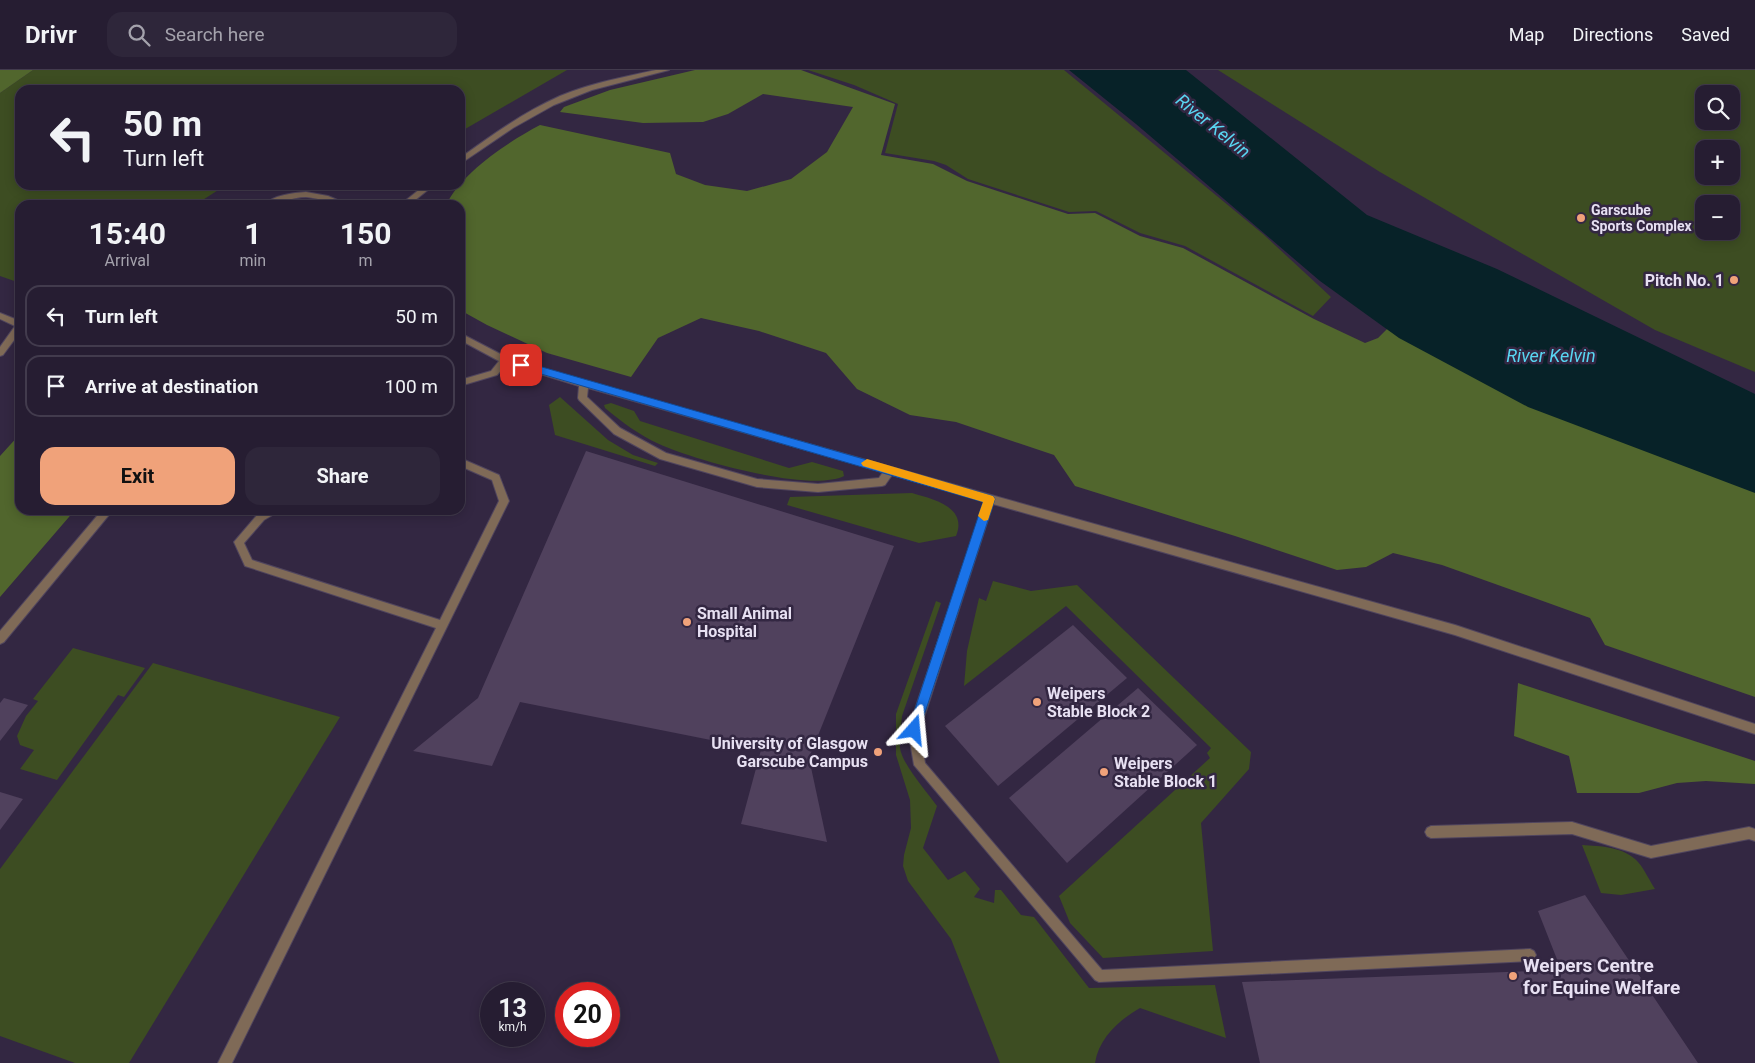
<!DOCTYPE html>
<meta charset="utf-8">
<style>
:root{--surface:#261d32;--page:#2e263a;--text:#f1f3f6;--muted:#a4a2ac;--line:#423b4d;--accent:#f0a27a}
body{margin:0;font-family:Roboto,sans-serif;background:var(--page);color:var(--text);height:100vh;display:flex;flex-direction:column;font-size:19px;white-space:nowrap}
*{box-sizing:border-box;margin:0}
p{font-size:16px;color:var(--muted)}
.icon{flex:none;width:28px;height:28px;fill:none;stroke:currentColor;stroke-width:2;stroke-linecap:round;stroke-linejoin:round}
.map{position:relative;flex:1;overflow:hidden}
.drawer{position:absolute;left:15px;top:130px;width:450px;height:315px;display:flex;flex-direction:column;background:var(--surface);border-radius:15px;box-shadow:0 2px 12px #0003,0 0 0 1px var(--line)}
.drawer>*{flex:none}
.banner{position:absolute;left:15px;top:15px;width:450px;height:105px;border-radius:15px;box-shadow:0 2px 12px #0003,0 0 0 1px var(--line);background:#261d32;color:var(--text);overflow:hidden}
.tools{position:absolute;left:1695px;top:15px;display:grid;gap:10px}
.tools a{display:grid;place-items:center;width:45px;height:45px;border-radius:10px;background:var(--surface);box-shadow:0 2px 12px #0003,0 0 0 1px var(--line);font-size:25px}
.speed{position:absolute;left:480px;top:912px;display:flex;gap:10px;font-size:25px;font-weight:700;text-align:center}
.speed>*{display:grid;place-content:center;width:65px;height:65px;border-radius:50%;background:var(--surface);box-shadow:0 2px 12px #0003,0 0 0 1px var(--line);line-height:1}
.speed small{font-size:12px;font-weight:400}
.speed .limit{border:8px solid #d22;background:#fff;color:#111}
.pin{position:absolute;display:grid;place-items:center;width:42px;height:42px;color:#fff;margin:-21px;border-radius:10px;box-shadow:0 2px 8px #0006}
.me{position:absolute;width:55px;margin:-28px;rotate:18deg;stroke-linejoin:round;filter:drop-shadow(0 0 4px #0008)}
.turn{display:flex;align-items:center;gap:18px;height:105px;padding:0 25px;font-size:22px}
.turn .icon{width:65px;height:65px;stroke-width:2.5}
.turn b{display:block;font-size:35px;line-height:42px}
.eta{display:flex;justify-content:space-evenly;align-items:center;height:85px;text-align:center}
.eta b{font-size:30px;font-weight:700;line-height:35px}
.button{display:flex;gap:10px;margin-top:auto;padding:10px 25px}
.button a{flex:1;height:58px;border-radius:15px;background:var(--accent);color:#111;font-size:20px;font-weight:700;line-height:58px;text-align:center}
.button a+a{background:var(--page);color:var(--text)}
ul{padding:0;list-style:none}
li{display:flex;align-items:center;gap:15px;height:62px;margin:0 10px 8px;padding:0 15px;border:2px solid var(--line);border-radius:15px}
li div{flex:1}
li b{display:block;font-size:19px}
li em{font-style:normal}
header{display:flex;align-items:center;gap:30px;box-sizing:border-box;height:70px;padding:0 25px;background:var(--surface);border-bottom:1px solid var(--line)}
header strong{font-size:24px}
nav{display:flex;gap:28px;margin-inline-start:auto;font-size:18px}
.search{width:350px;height:45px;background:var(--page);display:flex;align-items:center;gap:12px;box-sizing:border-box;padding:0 18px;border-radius:15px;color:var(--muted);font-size:19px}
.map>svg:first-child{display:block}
.green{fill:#3d4d22;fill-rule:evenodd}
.forest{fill:#51662d}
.water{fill:#072228}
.building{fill:#50415d}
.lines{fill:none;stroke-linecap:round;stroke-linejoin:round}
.lane-casing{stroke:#50455e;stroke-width:2}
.lane{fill:#7f6a57;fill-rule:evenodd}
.route{fill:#1a73e8;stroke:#114b97}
.slow{fill:#f59e0b}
.poi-dot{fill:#f0a27a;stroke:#332742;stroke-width:2}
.labels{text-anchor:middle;stroke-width:5;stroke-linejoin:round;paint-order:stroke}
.far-poi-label{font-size:14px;font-weight:bold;fill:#e7e0f2;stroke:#332742;text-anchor:start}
.poi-label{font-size:16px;font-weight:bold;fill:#e7e0f2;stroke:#332742;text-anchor:start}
.water-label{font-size:18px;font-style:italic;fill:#59d6f2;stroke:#332742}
.near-poi-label{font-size:19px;font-weight:bold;fill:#e7e0f2;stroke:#332742;text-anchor:start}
</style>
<header>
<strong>Drivr</strong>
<div class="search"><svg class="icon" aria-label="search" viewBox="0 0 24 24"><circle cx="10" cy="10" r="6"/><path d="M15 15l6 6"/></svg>Search here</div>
<nav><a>Map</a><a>Directions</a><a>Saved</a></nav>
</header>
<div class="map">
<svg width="1755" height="993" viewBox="0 0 1755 993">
<rect width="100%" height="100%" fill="#332742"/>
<g class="green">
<polygon points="33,0 567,0 460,62 460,20 20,20 20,115 226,115 195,135 20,135 20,213 0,206 0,23"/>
<polygon points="808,0 1064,0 1263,164 1331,227 1313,246 1185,176 1140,163 1096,141 1069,142 968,109 946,95 934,91 885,83 898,34 854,15"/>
<path d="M 1218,0 L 1755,0 L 1755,302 L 1655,260 L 1380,102 ZM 1704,24 L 1731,24 L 1731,51 L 1704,51 ZM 1704,79 L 1731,79 L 1731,106 L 1704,106 ZM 1704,134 L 1731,134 L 1731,161 L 1704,161 Z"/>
<polygon points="560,327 608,370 633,385 658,393 655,396 555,365 549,335"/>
<path d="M 611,333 L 634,341 L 640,351 L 789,398 L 812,392 L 843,401 L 844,406 C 810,423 694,390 659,374 C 639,365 622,352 605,338 L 604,335 Z"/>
<path d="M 912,423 C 933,429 968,437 956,466 L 919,473 L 787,435 L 790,427 Z"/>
<polygon points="993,511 1031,521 1077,515 1251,682 1249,699 1201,753 1213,881 1103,888 1070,853 1059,826 1210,688 1207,683 1211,678 1066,536 964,616 967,581 979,528 986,531"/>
<path d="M 936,531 L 941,533 L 902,646 C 901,657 899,668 900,678 C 902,694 927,722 937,736 L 923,778 L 948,810 L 965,801 L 980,819 L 974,827 L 994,833 L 995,820 L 1001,820 L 1021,845 L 1034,847 L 1089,918 L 1215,915 L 1226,968 L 1140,938 C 1119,950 1099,968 1095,993 L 1000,993 L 951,869 L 908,811 L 903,796 L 904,785 L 911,758 L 910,730 L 896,685 L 896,644 Z"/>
<polygon points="73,578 145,598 124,627 118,625 57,710 20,699 34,680 20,675 17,666 26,646 38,631 33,629"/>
<polygon points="153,593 340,647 129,993 75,993 0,966 0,799"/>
<path d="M 1582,775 C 1600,776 1625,777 1638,792 C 1645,800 1649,810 1655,819 L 1621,825 L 1601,823 Z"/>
</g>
<g class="forest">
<polygon points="0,0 33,0 0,23"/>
<path d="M 695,0 L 801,0 L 895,34 L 881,85 L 933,94 L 967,111 L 1068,144 L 1095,143 L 1140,166 L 1183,178 L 1314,249 L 1365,273 L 1378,268 L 1390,256 L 1755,405 L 1755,627 L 1605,575 L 1590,548 L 1442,495 L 1393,483 L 1366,497 L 1337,500 L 1235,466 L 1075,416 L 1054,385 L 956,352 L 910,345 L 857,319 L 826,283 L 759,261 L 701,248 L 658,268 L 631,307 L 547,283 L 487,255 L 460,240 L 460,135 L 446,135 C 462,102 508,72 540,55 L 670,83 L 676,104 L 705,115 L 747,121 L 791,109 L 827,82 L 853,37 L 763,24 L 728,44 L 703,52 L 643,53 L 560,42 L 564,37 L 610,20 Z"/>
<polygon points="20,364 20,440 75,440 0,527 0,386"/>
<polygon points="1518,613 1755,691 1755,714 1706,711 1677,713 1639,723 1577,723 1569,686 1514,666"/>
</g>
<polygon class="water" points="1069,0 1186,0 1367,145 1497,199 1755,324 1755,423 1528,337 1399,268 1320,211 1136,54"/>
<g class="building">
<polygon points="586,381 894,476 809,688 827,772 741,754 761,680 520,632 492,696 413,681 478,628"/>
<polygon points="1073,555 1127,608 998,716 945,656"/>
<polygon points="1138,618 1197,675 1067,793 1009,728"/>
<polygon points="4,628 28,635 0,671 0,633"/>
<polygon points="0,722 23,729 0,760"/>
<polygon points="1585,825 1698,993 1260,993 1242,912 1532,901 1560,897 1538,841"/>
</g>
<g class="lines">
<g class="lane-casing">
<g id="lane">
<path d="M 656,0 L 669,0 L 592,20 L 554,35 L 513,58 L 460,94 L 460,88 C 492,65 524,42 560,26 C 591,13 624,7 656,0 Z"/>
<polygon points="425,115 434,115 409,135 400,135"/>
<path d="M 306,122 L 328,126 L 349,135 C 334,135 321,128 306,127 C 291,127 278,135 263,135 C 274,125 292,123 306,122 Z"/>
<polygon points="0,243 20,251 20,262 3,285 0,286 0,277 15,256 0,249"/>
<path d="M 460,263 L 508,288 L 584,311 L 1455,555 L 1755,654 L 1755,664 L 1455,565 L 993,434 L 920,660 L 925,693 L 1102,900 L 1530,879 L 1534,881 L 1536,885 L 1534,889 L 1530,891 L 1099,912 L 1095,910 L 914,695 L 908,660 L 985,431 L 892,405 L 885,415 L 882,416 L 818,422 L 757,417 L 660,389 L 614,364 L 579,330 L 578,328 L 579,316 L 507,294 L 497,305 L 460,316 L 460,310 L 491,301 L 499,291 L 460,270 ZM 588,318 L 883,402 L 879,408 L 818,414 L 757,409 L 666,383 L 620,358 L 587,327 Z"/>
<polygon points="460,388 499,405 509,431 232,993 218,993 436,558 245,496 234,472 258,444 265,440 278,440 276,443 264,450 244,473 252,490 440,550 499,431 492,410 460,396"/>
<polygon points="102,440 113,440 4,572 0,574 0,561"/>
<polygon points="1572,752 1651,776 1749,757 1755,759 1755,771 1749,769 1651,788 1572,764 1431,768 1427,766 1425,762 1427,758 1431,756"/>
</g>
</g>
<use href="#lane" class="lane"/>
</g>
<polygon class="route" points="521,291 993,426 995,429 918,664 914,666 910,664 908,660 983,432 517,297 516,295"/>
<polygon class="slow" points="867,389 993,426 995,429 988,450 984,451 978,446 983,432 863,396 861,393"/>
<g class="poi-dot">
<circle cx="1581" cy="148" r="5"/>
<circle cx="1734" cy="210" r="5"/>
<circle cx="687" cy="552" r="5"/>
<circle cx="1037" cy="632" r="5"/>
<circle cx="878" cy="682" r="5"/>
<circle cx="1104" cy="702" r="5"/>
<circle cx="1513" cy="906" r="5"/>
</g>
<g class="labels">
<g class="far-poi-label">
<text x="1591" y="145">Garscube<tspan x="1591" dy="16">Sports Complex</tspan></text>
</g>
<g class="poi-label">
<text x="1724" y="216" text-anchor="end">Pitch No. 1</text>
<text x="697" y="549">Small Animal<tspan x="697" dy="18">Hospital</tspan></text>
<text x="1047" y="629">Weipers<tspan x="1047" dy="18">Stable Block 2</tspan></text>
<text x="868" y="679" text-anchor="end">University of Glasgow<tspan x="868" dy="18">Garscube Campus</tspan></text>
<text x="1114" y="699">Weipers<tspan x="1114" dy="18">Stable Block 1</tspan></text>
</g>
<g class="water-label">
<text transform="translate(1213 56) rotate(39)" y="6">River Kelvin</text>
<text x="1551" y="292">River Kelvin</text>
</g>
<g class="near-poi-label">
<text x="1523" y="902">Weipers Centre<tspan x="1523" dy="22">for Equine Welfare</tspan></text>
</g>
</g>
</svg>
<div class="tools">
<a><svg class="icon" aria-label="search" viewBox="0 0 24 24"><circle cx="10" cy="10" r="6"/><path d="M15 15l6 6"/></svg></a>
<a>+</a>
<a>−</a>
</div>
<div class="speed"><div>13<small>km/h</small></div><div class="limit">20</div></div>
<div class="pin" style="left:521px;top:295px;background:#d93025"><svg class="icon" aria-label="arrive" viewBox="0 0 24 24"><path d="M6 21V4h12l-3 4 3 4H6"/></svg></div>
<svg class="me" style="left:914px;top:660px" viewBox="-20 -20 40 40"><path d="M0-17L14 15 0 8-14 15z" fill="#1a73e8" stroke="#fff" stroke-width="4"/></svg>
<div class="banner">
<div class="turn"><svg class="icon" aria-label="left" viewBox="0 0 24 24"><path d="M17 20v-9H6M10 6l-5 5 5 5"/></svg><div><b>50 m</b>Turn left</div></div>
</div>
<section class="drawer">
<div class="eta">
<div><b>15:40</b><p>Arrival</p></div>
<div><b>1</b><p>min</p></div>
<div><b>150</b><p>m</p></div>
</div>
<ul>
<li><svg class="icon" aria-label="left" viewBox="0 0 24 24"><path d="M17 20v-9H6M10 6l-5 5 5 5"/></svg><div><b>Turn left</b></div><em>50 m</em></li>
<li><svg class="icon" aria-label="arrive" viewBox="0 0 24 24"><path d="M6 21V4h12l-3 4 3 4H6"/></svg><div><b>Arrive at destination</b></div><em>100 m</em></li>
</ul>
<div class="button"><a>Exit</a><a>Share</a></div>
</section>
</div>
